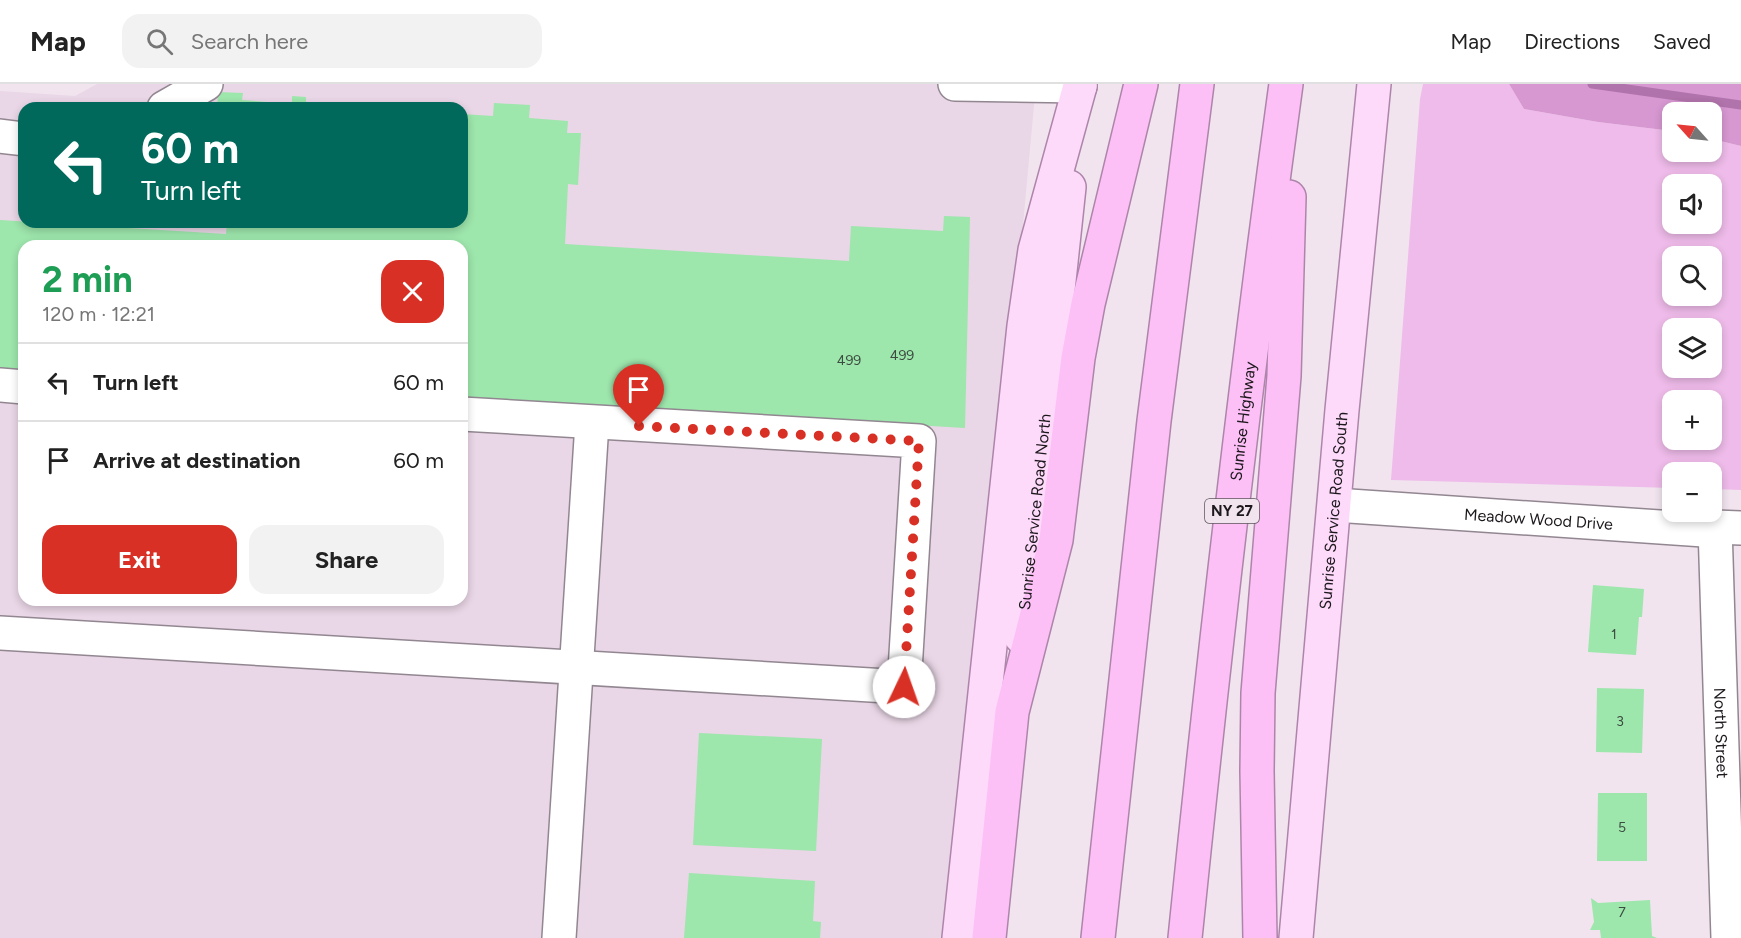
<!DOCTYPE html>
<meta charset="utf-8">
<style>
:root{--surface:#fff;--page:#f2f2f2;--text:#222;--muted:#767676;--line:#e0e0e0;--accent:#d93025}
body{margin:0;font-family:Figtree,sans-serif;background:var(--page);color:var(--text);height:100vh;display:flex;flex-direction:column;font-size:22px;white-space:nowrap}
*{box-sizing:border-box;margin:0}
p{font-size:20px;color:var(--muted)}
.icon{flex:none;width:33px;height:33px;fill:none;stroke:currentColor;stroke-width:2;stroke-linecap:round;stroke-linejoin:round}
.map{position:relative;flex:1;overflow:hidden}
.details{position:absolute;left:18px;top:156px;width:450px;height:366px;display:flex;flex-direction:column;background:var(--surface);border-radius:18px;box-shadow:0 3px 9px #0003}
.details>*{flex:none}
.hud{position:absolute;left:18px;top:18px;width:450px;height:126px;border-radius:18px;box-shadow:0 3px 9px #0003;background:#00695c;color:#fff;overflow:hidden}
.needle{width:39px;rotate:297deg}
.controls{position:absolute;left:1662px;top:18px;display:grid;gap:12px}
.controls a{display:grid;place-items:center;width:60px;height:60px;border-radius:12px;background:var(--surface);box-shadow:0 3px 9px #0003;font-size:30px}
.pin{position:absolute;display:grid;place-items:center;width:51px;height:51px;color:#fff;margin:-62px -26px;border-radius:50% 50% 50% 0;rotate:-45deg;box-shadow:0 0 6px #0007}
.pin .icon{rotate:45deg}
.me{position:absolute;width:66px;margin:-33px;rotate:3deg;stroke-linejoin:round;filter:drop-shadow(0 0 4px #0008)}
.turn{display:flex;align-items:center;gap:21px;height:126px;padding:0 24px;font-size:27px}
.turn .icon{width:78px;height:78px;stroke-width:2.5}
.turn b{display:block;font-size:42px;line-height:51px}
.round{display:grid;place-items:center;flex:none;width:63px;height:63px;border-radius:18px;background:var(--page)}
.headline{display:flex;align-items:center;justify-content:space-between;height:102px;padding:0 24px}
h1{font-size:36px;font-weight:700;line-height:45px;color:#1e9e55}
.cta{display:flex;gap:12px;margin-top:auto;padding:12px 24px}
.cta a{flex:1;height:69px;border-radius:18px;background:var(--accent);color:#fff;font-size:24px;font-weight:700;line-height:69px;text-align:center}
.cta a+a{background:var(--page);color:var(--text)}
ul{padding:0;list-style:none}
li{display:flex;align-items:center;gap:18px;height:78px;padding:0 24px;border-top:2px solid var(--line)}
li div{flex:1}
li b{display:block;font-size:22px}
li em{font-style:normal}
header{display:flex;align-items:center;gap:36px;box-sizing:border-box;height:84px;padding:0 30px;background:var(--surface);border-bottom:2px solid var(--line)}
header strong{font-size:28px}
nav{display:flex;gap:33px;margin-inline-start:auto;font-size:21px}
.search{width:420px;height:54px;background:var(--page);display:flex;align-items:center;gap:15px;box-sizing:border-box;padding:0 21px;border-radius:18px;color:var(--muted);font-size:22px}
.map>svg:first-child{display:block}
.built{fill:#e9d6e6;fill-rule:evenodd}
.green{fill:#efbbea;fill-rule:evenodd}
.forest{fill:#d797d1}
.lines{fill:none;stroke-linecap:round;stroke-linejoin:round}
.stream{stroke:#b073ab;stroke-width:9}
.building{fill:#9de6ac}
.minor-casing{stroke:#928791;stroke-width:36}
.major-casing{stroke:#ae85aa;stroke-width:36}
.highway-casing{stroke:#ae85aa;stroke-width:36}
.minor{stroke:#fff;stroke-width:33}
.major{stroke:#fdd9fa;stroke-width:33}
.highway{stroke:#fcbff6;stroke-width:33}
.route{stroke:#d93025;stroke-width:10;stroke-dasharray:0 18}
.labels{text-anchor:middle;stroke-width:4.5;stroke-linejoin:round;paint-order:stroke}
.number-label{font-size:14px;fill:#3c4c40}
.shield{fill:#f1e4ef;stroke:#5c555b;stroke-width:1.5}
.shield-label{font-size:15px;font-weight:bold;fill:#1c181c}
.street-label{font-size:16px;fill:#1c181c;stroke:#f1e4ef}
</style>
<header>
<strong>Map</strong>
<div class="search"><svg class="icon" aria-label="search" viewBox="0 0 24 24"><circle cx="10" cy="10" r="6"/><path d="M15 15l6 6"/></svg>Search here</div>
<nav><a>Map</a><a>Directions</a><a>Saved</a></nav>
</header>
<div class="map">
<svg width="1741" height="854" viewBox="0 0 1741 854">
<rect width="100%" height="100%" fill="#f1e4ef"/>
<path class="built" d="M 97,0 L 1036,0 L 957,854 L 0,854 L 0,7 L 75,12 ZM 24,24 L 462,24 L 462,138 L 24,138 ZM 24,162 L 462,162 L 462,516 L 24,516 Z"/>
<path class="green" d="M 1423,0 L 1509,0 L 1524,25 L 1598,38 L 1672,47 L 1672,68 L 1712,68 L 1712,55 L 1741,62 L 1741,406 L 1712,405 L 1712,388 L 1672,388 L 1672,404 L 1391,396 L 1420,15 ZM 1672,100 L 1712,100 L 1712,140 L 1672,140 ZM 1672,172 L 1712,172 L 1712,212 L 1672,212 ZM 1672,244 L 1712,244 L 1712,284 L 1672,284 ZM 1672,316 L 1712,316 L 1712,356 L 1672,356 Z"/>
<polygon class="forest" points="1509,0 1741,0 1741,62 1712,55 1712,28 1672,28 1672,47 1598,38 1524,25"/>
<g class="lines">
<polyline class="stream" points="1592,0 1741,21"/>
</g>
<g class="building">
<polygon points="218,8 243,9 242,16 292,20 292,12 306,13 306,20 339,22 339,24 217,24"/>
<polygon points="494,19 530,21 529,34 568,37 567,49 581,49 578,101 568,100 565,160 849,177 851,142 943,147 944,132 970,133 965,344 462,314 462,162 24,162 24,288 0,287 0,136 226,150 227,138 462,138 462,30 493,32"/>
<polygon points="1593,501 1644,505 1642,533 1639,533 1636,571 1588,568"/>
<polygon points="1597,604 1644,605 1642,669 1596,668"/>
<polygon points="699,649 822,655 816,767 693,761"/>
<polygon points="1598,709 1647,709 1647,777 1597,777"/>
<polygon points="689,789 815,797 813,837 821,838 820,854 684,854"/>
<polygon points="1591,814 1598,819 1650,816 1652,852 1657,854 1601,854 1600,846 1590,846 1594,838"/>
</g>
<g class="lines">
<g class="minor-casing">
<g id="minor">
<polyline points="955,0 1080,2"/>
<polyline points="164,24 206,0"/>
<polyline points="0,52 24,55"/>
<polyline points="0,301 24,303"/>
<path id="s1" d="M 1335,421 L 1704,446 L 1715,443 L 1741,444"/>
<path id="s2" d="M 1715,443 L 1728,854"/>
<polyline points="0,549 904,603 919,357 462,330"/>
<polyline points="559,854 592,339"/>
</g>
</g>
<g class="major-casing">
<g id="major">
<path id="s3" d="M 1021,553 L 1069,103"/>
<polyline points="959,854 1024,242 1035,166 1080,2"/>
<path id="s4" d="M 1296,854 L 1342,326 L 1374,0"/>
</g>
</g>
<g class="highway-casing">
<g id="highway">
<polyline points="989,854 1012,628 1056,456 1078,274 1088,220 1141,0"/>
<polyline points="1098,854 1154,337 1197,0"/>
<path id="s5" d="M 1185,854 C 1214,569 1247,284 1286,0"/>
<polyline points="1260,854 1257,687 1258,609 1284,292 1289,113"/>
</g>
</g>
<use href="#minor" class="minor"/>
<use href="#major" class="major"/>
<use href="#highway" class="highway"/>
</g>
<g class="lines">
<polyline class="route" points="639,342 919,357 904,603"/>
</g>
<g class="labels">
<g class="number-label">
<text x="902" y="276">499</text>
<text x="849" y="281">499</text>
<text x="1614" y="555">1</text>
<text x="1620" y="642">3</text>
<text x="1622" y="748">5</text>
<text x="1622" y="833">7</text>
</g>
<rect class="shield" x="1205" y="415" width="54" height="24" rx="4.5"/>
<g class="shield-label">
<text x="1232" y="432">NY 27</text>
</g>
<g class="street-label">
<text dy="6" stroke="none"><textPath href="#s5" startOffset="520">Sunrise Highway</textPath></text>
<text dy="6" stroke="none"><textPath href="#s3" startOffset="126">Sunrise Service Road North</textPath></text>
<text dy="6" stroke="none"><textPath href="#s4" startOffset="429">Sunrise Service Road South</textPath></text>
<text dy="6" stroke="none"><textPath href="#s1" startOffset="204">Meadow Wood Drive</textPath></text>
<text dy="6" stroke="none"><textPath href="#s2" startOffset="206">North Street</textPath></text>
</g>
</g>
</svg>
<div class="controls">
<a><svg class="needle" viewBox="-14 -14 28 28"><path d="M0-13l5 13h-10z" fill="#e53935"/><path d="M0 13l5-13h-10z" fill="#767676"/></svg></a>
<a><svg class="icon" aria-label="sound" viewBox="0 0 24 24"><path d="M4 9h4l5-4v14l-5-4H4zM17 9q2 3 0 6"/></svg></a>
<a><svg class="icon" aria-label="search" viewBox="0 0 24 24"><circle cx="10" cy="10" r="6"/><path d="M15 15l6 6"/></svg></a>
<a><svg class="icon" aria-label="layers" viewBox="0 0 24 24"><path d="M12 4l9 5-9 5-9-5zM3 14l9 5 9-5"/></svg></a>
<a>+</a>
<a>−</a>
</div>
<div class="pin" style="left:639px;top:342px;background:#d93025"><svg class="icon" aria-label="arrive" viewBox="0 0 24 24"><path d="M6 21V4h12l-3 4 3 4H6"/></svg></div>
<svg class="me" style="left:904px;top:603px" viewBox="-20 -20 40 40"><circle r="19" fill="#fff"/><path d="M0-13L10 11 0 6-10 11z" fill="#d93025"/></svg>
<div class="hud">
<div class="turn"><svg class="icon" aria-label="left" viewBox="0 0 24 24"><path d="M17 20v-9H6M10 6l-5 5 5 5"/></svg><div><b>60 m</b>Turn left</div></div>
</div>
<section class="details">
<div class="headline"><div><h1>2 min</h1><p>120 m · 12:21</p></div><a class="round" style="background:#d93025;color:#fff"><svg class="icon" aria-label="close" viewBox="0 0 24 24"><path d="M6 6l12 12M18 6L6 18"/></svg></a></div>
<ul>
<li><svg class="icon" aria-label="left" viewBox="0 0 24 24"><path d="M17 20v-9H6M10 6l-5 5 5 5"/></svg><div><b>Turn left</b></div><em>60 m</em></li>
<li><svg class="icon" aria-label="arrive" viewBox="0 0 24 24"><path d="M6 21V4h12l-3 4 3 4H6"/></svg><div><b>Arrive at destination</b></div><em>60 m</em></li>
</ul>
<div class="cta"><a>Exit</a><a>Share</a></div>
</section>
</div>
